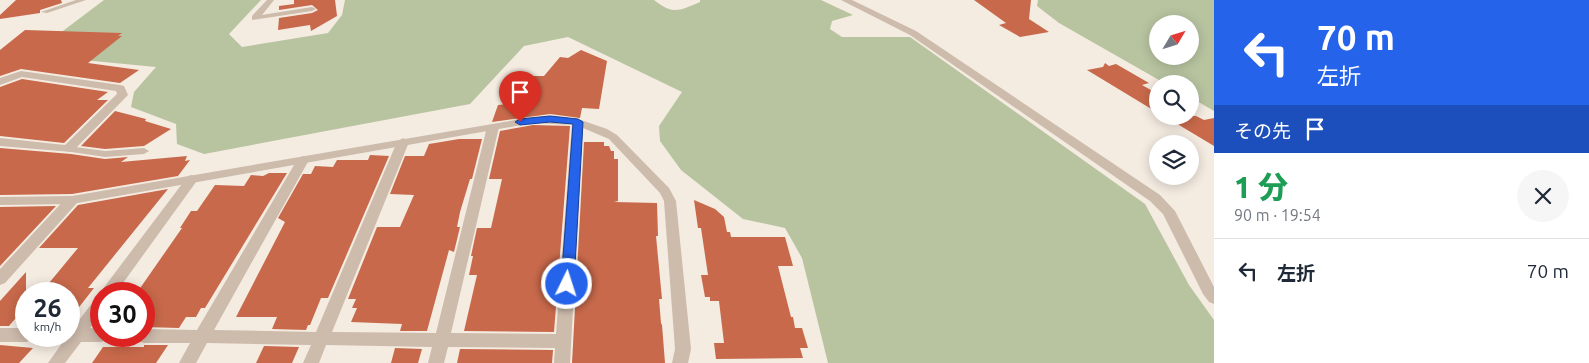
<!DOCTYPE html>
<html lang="ja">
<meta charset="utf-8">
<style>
:root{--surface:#fff;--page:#f6f6f7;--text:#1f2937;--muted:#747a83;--line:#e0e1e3}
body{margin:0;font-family:Ubuntu,"Noto Sans JP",sans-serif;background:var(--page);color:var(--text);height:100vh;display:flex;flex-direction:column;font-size:19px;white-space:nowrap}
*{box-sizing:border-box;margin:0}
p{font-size:16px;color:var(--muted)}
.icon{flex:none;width:28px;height:28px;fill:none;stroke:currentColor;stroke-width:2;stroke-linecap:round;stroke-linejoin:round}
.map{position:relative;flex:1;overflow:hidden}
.side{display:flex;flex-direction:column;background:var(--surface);width:375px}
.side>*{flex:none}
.hud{background:#2563eb;color:#fff;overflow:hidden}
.needle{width:32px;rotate:52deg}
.buttons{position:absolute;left:1149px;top:15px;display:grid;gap:10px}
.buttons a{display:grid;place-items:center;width:50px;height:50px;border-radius:50%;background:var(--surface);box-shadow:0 2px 12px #0003;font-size:25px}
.speed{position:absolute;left:15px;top:282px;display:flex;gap:10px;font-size:25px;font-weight:700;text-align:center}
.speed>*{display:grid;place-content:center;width:65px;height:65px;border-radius:50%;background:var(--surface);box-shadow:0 2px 12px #0003;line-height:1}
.speed small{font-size:12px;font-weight:400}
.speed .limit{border:8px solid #d22;background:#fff;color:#111}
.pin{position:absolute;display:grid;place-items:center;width:42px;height:42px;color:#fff;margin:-51px -21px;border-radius:50% 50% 50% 0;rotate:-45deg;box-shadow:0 0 5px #0007}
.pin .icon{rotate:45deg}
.me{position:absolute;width:55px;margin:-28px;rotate:4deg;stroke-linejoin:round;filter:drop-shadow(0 0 4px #0008)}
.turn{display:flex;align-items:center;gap:18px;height:105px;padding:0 20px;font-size:22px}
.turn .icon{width:65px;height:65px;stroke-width:2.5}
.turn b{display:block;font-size:35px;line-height:42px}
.then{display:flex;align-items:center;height:48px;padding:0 20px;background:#0003;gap:10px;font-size:19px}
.round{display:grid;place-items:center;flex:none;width:52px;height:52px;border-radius:26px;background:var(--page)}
.summary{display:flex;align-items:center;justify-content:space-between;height:85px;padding:0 20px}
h1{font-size:30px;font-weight:800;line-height:38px;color:#1e9e55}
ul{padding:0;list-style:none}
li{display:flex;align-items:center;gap:15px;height:65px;padding:0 20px;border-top:1px solid var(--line)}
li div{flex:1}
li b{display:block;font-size:19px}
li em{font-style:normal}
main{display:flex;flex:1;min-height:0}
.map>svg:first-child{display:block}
.green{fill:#b8c4a0;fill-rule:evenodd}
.building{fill:#c8694b}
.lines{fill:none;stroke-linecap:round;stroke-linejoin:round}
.service{fill:#cdbbac;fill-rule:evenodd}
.minor{fill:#cdbbac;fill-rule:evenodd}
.tertiary{fill:#cdbbac;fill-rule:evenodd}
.route{fill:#2563eb;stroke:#184099}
</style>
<main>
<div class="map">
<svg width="1214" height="363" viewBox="0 0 1214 363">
<rect width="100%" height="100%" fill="#f4ebe1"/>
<g class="green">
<path d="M 104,0 L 261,0 L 229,34 L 242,47 L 328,33 L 342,15 L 345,0 L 654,0 C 673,15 679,11 700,2 L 700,0 L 821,0 L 853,15 L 832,21 L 830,29 L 842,37 L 910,37 L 1145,204 L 1189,285 L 1214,320 L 1214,363 L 828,363 L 802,258 L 785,228 L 743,219 L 681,170 L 660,141 L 659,126 L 682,92 L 568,37 L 524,46 L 470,104 L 204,154 L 177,144 L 176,124 L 131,107 L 134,92 L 156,67 L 31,55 Z"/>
<path d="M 1038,0 L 1214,0 L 1214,111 L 1190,97 L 1190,84 L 1166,84 L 1059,23 L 1037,6 ZM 1158,24 L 1190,24 L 1190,56 L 1158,56 Z"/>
</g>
<g class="building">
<polygon points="16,0 61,0 62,3 40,10 40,13 0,19 0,15"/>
<polygon points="294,0 335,0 337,16 311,31 310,25 278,30 279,18 312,13 318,10 312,5 279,10 279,6 294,4"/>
<polygon points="974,0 1031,0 1029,19 1049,32 1020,37 999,25 1006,23"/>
<polygon points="25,30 122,33 118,36 122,36 88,63 139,70 120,83 21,69 0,76 0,50"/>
<polygon points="581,50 607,61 599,109 582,108 580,118 550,114 492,122 498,105 508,104 510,98 515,98 521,76 544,76 560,57 568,58"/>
<polygon points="1105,63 1109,66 1116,64 1149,83 1142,85 1158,94 1158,113 1087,70 1103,67"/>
<polygon points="22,79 108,92 97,100 108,100 64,143 0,136 0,87"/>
<polygon points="115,111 146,119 145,121 171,129 144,146 105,149 81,146"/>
<polygon points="1164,116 1196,116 1204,120 1214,118 1214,146"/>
<polygon points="533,125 570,126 554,332 464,331 477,275 469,275 473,256 471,256 477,228 491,228 502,179 489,179 500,131"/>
<polygon points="459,139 482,139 472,179 470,179 460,212 457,227 460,227 454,252 449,250 427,331 400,331 402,324 351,322 357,308 352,308 356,299 348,299 377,227 400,227 414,195 390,194 405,156 424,156 429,144"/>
<polygon points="584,142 604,142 604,146 609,146 611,151 614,151 614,159 618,159 618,201 614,202 657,203 658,236 656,236 662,299 659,299 661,323 662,325 665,363 572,363"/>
<polygon points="0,148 71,154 105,159 128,157 121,162 187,156 185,161 190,160 178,176 72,194 0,195"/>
<polygon points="370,155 389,156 328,298 321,298 310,325 308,325 306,330 272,329 277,317 236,317 285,222 278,218 303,174 311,174 315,166 333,167 337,160 368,160"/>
<polygon points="269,173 287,173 205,308 201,308 196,317 186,317 179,328 144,327 144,294 136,294 182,228 180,228 191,211 197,211 215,185 244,186 251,175 263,176"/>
<polygon points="168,189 88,288 94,288 69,320 69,294 40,294 78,248 39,248 78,205"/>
<polygon points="694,200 715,209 724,217 727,232 730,232 731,237 785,237 793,266 778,266 791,317 793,317 795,328 802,328 808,348 800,348 803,358 716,359 714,343 724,343 719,301 710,301 710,297 705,297 701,275 708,275 701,228 698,228"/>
<polygon points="56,206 0,266 0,207"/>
<polygon points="26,272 26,306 9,326 0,326 0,301"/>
<polygon points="0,345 33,348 19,363 0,363"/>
<polygon points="144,345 168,345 156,363 92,363 103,347 144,347"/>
<polygon points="264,346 299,347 292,363 256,363"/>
<polygon points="395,348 422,349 418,363 391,363"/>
<polygon points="460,349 553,350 552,363 457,363"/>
</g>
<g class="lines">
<g class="service">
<polygon points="76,0 86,0 47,13 41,12"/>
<polygon points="267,0 274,0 262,15 312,7 316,9 312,11 252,20 252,16"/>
<polygon points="68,146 105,151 144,148 149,151 144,154 105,157 65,151 63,149"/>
</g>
<g class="minor">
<polygon points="841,0 852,0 916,31 1160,195 1175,211 1214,287 1214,304 1209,302 1203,294 1163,214 1150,201 910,35"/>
<polygon points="21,71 120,85 124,86 128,95 72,152 0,146 0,138 65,145 117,94 116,91 22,77 0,85 0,78"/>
<polygon points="578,119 607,129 617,135 669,188 676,201 691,349 688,363 672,363 675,349 664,201 660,193 609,139 583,128 570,363 554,363 555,348 448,347 444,363 428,363 432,347 326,345 319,363 303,363 311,345 207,343 196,363 179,363 190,343 144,343 138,341 136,336 144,336 144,329 197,330 297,160 303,156 309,160 214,330 316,332 397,142 403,138 409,142 332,332 436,333 487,127 493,124 499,127 451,333 556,334 572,122"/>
<polygon points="192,175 198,179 196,182 115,294 101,294 101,313 90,328 101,329 101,336 108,336 107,340 101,342 81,342 65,363 48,363 65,339 64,336 69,336 69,329 73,328 96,298 101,296 102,290 188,176"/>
<polygon points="72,196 77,197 78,200 77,203 5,283 0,285 0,269 67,197"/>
<polygon points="0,328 26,328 26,336 33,336 32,340 26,342 0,342"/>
</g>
<path class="tertiary" d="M 550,116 L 578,119 L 584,122 C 578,127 544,123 533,123 L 72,204 L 0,205 L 0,197 L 72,196 L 533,117 Z"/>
</g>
<polygon class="route" points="550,116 578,119 583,122 574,284 572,288 567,289 563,288 561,284 573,124 550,122 520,125 515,122 520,119"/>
</svg>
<div class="buttons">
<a><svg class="needle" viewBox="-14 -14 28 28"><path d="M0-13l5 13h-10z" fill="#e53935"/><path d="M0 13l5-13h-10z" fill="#747a83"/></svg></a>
<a><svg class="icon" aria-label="search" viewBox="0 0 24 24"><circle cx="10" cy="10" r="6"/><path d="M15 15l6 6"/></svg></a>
<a><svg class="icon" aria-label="layers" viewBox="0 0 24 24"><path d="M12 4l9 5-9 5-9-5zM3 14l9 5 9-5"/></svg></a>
</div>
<div class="speed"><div>26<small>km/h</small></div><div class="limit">30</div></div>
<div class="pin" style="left:520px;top:122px;background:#d93025"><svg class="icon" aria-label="arrive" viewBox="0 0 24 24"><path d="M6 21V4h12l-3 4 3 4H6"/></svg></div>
<svg class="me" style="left:567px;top:284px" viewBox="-20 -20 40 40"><circle r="17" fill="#2563eb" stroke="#fff" stroke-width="3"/><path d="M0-11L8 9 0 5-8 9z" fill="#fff"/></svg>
</div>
<section class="side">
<div class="hud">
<div class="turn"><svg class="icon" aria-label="left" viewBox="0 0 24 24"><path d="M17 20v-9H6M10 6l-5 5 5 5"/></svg><div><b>70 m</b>左折</div></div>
<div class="then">その先<svg class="icon" aria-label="arrive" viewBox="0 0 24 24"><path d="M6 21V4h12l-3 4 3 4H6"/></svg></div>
</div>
<div class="summary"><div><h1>1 分</h1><p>90 m · 19:54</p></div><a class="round"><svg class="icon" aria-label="close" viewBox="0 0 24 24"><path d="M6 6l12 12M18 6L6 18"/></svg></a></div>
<ul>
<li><svg class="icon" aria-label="left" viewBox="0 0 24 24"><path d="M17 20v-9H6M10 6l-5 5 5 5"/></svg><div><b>左折</b></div><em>70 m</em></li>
</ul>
</section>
</main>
